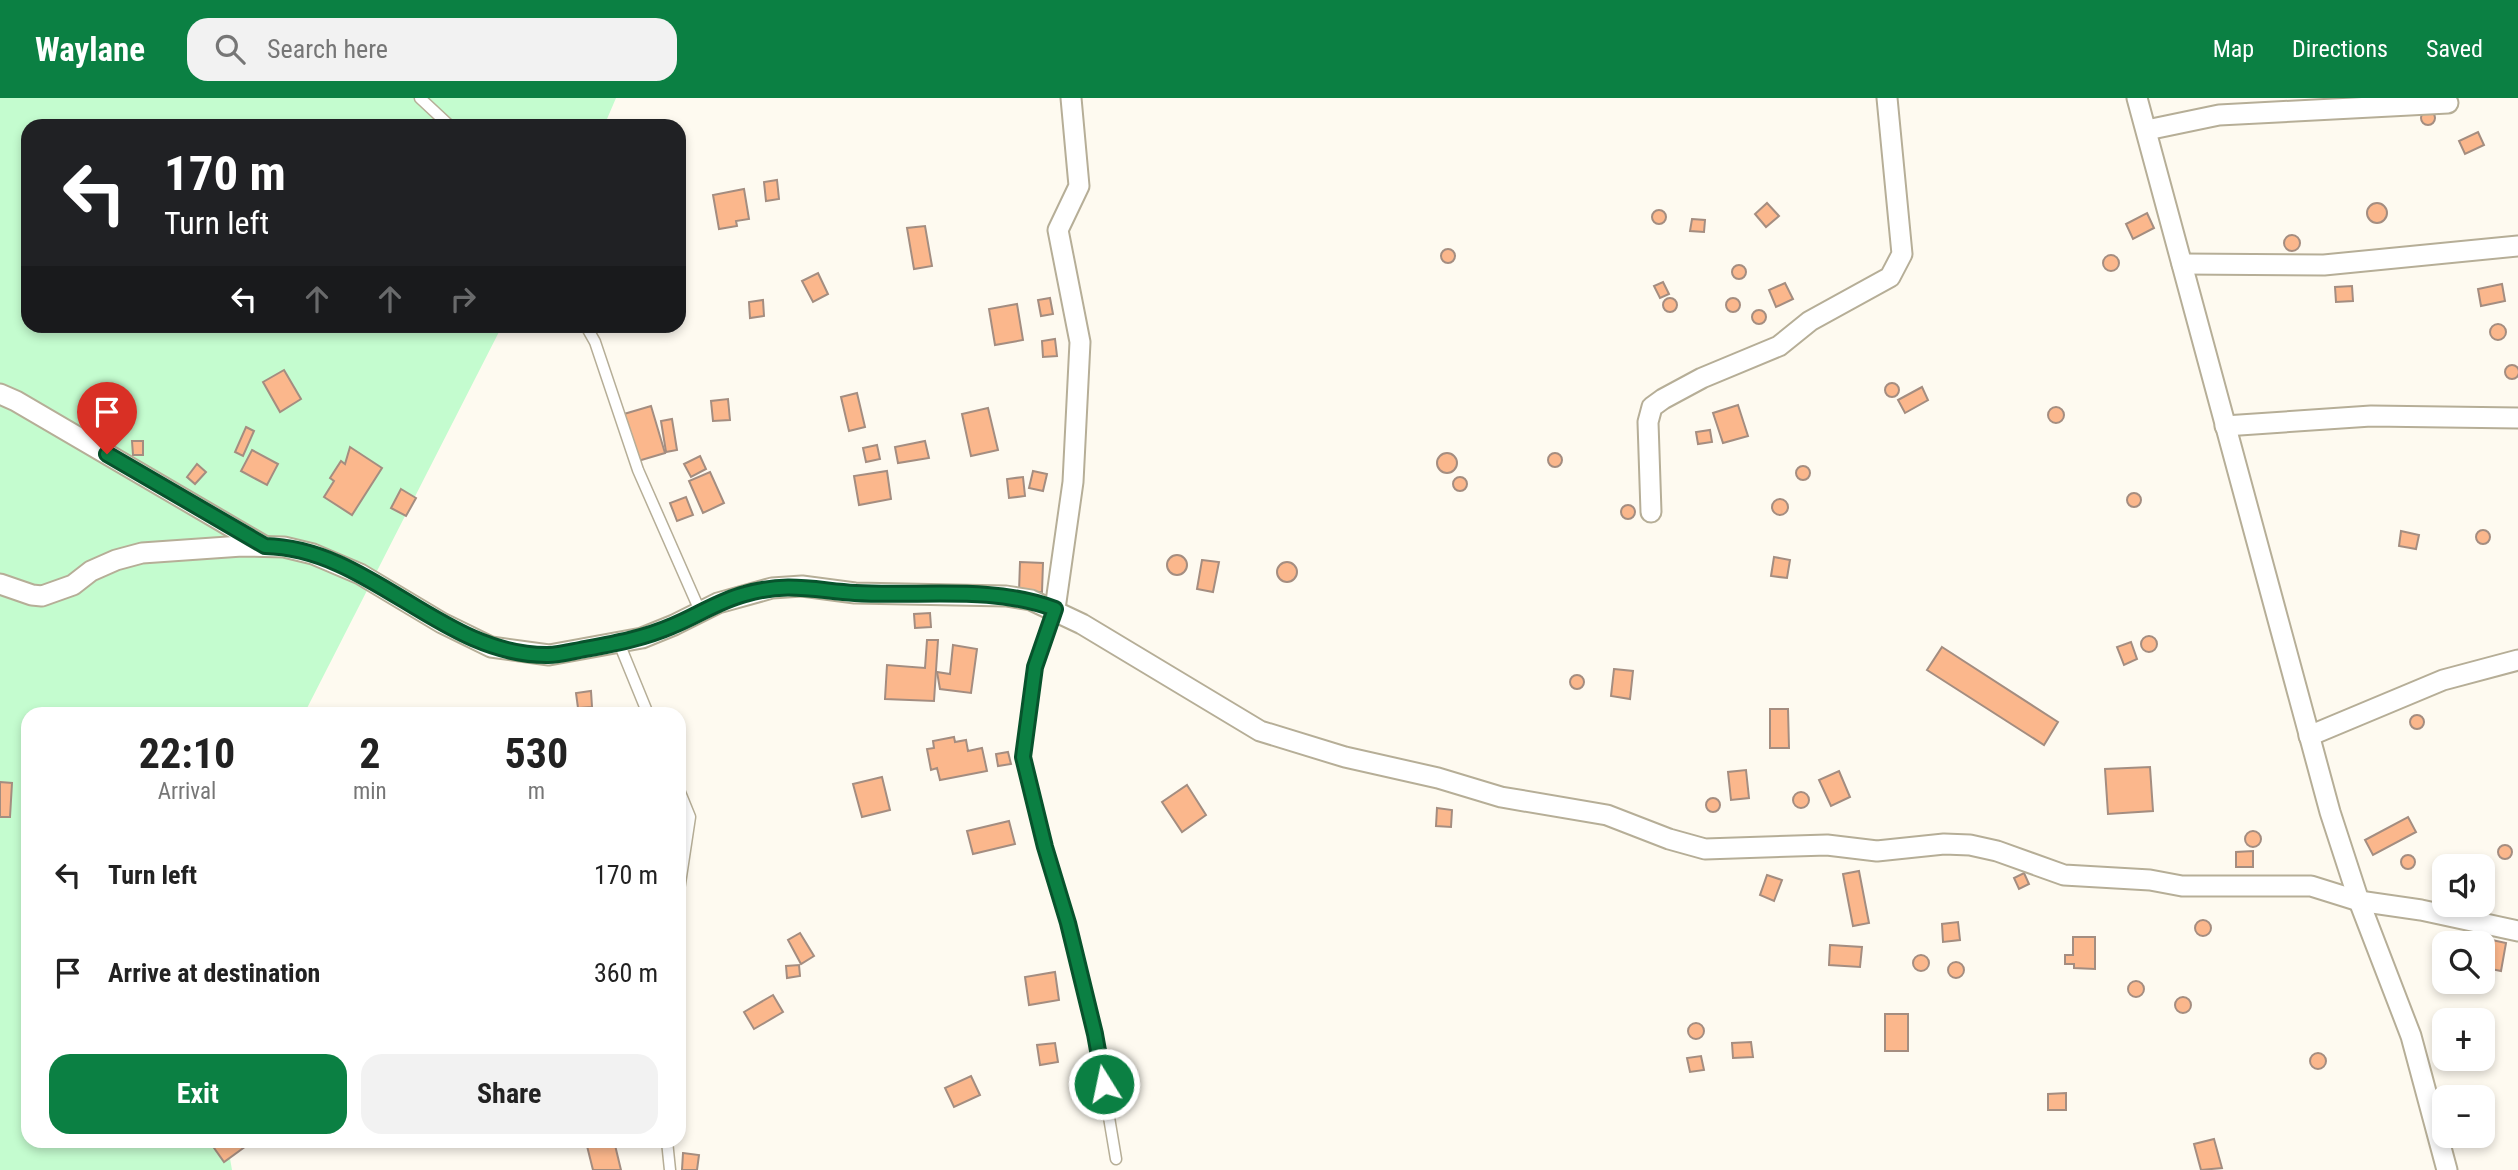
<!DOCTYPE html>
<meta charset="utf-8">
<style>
:root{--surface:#fff;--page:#f2f2f2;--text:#222;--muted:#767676;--accent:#0b8043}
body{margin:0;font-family:"Roboto Condensed",sans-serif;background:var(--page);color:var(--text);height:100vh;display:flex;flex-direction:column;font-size:26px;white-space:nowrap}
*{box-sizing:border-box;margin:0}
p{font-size:23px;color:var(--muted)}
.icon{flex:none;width:38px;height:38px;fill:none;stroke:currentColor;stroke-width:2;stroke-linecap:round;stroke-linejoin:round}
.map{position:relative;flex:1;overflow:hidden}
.side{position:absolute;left:21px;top:609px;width:665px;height:441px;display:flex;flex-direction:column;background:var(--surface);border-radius:21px;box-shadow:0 4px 10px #0003}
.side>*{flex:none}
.guide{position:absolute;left:21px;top:21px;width:665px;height:214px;border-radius:21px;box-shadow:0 4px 10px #0003;background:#202124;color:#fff;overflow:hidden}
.fabs{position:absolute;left:2432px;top:756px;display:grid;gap:14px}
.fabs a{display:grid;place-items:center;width:63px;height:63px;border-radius:14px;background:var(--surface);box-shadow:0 4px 10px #0003;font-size:35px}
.pin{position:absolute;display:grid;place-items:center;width:60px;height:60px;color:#fff;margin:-72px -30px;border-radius:50% 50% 50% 0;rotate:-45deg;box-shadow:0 0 7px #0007}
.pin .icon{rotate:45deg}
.me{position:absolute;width:77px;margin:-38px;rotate:350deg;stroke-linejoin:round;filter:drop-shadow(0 0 5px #0008)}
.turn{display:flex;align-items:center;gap:24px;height:147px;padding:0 28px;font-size:32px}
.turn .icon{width:91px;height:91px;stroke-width:2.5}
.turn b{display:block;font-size:49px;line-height:60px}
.lanes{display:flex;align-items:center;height:66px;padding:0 28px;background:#0003;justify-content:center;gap:35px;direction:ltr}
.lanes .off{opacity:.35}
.eta{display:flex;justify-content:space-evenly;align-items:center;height:119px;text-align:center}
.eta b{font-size:42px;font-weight:700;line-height:49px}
.cta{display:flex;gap:14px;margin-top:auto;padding:14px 28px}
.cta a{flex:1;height:80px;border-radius:21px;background:var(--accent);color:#fff;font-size:28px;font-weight:700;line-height:80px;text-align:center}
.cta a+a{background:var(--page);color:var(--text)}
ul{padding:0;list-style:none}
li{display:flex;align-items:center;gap:21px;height:98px;padding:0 28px}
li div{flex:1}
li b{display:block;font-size:26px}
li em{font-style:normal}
header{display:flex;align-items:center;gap:42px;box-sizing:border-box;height:98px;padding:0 35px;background:var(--accent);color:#fff}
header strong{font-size:33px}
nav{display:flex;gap:38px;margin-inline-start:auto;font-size:24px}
.search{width:490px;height:63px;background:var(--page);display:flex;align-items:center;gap:18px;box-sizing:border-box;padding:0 24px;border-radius:21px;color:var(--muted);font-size:26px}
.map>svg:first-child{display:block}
.green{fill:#c4fccf}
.building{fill:#fbb78c;stroke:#a48d80;stroke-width:2}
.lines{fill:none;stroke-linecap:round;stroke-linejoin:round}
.lane-casing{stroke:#b6ae97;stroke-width:13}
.street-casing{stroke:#b6ae97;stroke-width:23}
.lane{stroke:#fff;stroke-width:10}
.street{stroke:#fff;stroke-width:19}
.route-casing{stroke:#07532c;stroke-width:18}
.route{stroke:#0b8043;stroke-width:12}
</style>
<header>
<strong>Waylane</strong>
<div class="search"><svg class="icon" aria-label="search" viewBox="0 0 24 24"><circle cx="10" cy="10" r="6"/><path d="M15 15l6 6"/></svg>Search here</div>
<nav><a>Map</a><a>Directions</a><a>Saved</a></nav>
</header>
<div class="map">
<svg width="2518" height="1072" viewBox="0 0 2518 1072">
<rect width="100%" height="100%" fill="#fefaf0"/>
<polygon class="green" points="0,0 616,0 604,28 28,28 28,228 502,228 304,616 28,616 28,1043 227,1043 232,1072 0,1072"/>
<g class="building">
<circle cx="2428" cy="20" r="7"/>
<polygon points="2478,34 2484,47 2465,56 2459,43"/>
<polygon points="777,82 779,101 766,103 764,84"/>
<polygon points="744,91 749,121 736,123 737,128 719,131 713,97"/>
<circle cx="2377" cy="115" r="10"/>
<polygon points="1767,105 1779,118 1766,129 1755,116"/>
<circle cx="1659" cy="119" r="7"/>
<polygon points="2147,115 2154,130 2133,141 2126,126"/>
<polygon points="1692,121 1705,122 1704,134 1690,133"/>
<polygon points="925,128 932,168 914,171 907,130"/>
<circle cx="2292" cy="145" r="8"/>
<circle cx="1448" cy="158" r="7"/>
<circle cx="2111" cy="165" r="8"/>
<circle cx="1739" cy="174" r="7"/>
<polygon points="818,175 828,196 813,204 802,183"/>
<polygon points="1663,184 1669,196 1660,200 1654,188"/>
<polygon points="1785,185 1793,201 1776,209 1769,192"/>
<polygon points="2502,186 2505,203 2481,208 2478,191"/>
<polygon points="2352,188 2353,203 2336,204 2335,189"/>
<polygon points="1050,200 1053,216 1041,218 1038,202"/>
<circle cx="1733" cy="207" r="7"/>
<circle cx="1670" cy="207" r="7"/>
<polygon points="763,202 764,218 750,220 749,204"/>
<polygon points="1017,206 1023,242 995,247 989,211"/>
<circle cx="1759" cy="219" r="7"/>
<circle cx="2498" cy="234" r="8"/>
<polygon points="1055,241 1057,258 1043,259 1042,243"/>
<circle cx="2512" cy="274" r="7"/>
<polygon points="284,272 301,301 280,314 263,284"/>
<circle cx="1892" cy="292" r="7"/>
<polygon points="1922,289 1928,302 1905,315 1898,302"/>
<polygon points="857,295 865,329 849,333 841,299"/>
<polygon points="728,301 730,322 713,323 711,303"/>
<polygon points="1738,307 1748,338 1723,345 1713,315"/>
<polygon points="651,308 665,355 638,363 624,316"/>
<circle cx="2056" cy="317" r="8"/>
<polygon points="988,310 998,352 971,358 962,316"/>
<polygon points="672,321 677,352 666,354 661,323"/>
<polygon points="246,329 254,333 243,358 235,354"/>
<polygon points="1710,332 1712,344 1698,346 1696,334"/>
<polygon points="132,343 143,343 143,357 133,357"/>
<polygon points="925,343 929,360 898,365 895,349"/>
<polygon points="877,347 880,361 866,364 863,350"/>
<polygon points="350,349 382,370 352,417 324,399 334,383 330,380 341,363 345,366"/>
<polygon points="252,352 278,366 267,387 241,373"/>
<circle cx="1447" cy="365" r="10"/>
<circle cx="1555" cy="362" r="7"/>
<polygon points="700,358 706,371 691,379 684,366"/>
<polygon points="197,366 206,374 195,386 187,379"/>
<circle cx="1803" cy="375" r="7"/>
<polygon points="887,373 891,401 859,407 854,378"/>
<polygon points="1033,373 1047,376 1043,393 1029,390"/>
<polygon points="710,374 724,405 703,415 689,383"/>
<circle cx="1460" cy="386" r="7"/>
<polygon points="1023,379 1025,398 1009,400 1007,381"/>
<polygon points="401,391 416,400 406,418 391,410"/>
<circle cx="2134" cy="402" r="7"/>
<polygon points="686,399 693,417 677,423 670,405"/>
<circle cx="1780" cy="409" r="8"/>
<circle cx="1628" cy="414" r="7"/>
<circle cx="2483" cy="439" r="7"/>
<polygon points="2401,433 2419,437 2416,451 2399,448"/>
<circle cx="1177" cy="467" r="10"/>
<polygon points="1774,459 1790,462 1787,480 1771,478"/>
<polygon points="1202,462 1219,464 1213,494 1197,491"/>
<circle cx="1287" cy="474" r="10"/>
<polygon points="1020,464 1043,465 1042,494 1019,494"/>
<polygon points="930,515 931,529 915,530 914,516"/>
<circle cx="2149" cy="546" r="8"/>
<polygon points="927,542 938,542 934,603 885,601 887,567 925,570"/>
<polygon points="2131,544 2137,561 2124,567 2117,549"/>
<polygon points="953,547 977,551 971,595 940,591 937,574 950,576"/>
<polygon points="1942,549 2058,624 2044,647 1927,572"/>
<polygon points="1614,571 1633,573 1630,601 1611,598"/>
<circle cx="1577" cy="584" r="7"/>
<polygon points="591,593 592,609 578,610 576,595"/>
<polygon points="1770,611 1788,611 1789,650 1770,650"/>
<circle cx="2417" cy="624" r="7"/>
<polygon points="954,639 955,644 966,642 968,653 982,650 987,673 940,682 937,670 931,672 927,651 934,650 933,643"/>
<polygon points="1008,654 1011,666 998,668 996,656"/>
<polygon points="2150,669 2153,713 2108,716 2105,671"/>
<polygon points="1746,672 1749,700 1731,702 1728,674"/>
<polygon points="1839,673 1850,699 1831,708 1819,682"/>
<polygon points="882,679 890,712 862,719 853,686"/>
<polygon points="0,684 12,685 10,719 0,719"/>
<polygon points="1187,687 1206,717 1182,734 1162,704"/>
<circle cx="1801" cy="702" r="8"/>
<circle cx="1713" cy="707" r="7"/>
<polygon points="1437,710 1452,712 1451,729 1436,728"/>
<polygon points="2408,719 2416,734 2373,757 2365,742"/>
<polygon points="1009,723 1015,746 973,756 967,733"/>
<circle cx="2253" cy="741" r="8"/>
<circle cx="2505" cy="754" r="7"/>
<polygon points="2253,753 2253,769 2236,769 2236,754"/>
<circle cx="2408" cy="764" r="7"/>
<polygon points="1859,773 1869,825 1853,828 1843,776"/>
<polygon points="2024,775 2029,786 2019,791 2014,780"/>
<polygon points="1767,777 1782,782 1774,803 1760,797"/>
<circle cx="2203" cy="830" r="8"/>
<polygon points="1958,824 1960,842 1943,844 1942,826"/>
<polygon points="800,835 814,858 801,866 788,842"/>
<polygon points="2073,839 2095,839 2095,871 2074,870 2074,866 2065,866 2065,857 2073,857"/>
<polygon points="2492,842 2506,845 2501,873 2486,870"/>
<polygon points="1830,847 1862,849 1860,869 1829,867"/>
<circle cx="1921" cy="865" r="8"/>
<circle cx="1956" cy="872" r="8"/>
<polygon points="799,867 800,878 787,880 786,868"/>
<polygon points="1055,874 1059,902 1029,907 1025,879"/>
<circle cx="2136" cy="891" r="8"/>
<polygon points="773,897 783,914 754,931 744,914"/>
<circle cx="2183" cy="907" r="8"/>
<rect x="1885" y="916" width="23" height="37"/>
<circle cx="1696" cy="933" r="8"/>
<polygon points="1751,944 1753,959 1733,960 1732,945"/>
<polygon points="1055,945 1058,964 1040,967 1037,947"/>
<circle cx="2318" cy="963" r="8"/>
<polygon points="1701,958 1704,972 1690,974 1687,960"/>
<polygon points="971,978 980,997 954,1009 945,990"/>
<polygon points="2066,995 2066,1012 2048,1012 2048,996"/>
<polygon points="2214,1041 2222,1070 2201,1072 2194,1046"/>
<polygon points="218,1043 253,1043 224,1064 212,1047"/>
<polygon points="614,1043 621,1072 593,1072 586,1044"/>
<polygon points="683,1055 699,1057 697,1072 682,1072"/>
</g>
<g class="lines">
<g class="lane-casing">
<g id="lane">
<polyline points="420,0 450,28"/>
<polyline points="586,228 595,244 638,372 700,513"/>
<polyline points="1055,512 1035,569 1023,659 1095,936 1116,1061"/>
<polyline points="619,545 648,616"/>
<polyline points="679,692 690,719 679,792"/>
<polyline points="667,1043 670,1072"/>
</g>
</g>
<g class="street-casing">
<g id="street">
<polyline points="2137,0 2330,714 2359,803 2411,938 2447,1072"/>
<polyline points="2147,32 2219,17 2448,5"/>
<polyline points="2182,166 2324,167 2518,148"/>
<polyline points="0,296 16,303 264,448"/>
<polyline points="2225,328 2371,318 2518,320"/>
<polyline points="1651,414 1648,324 1652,309 1663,301 1702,280 1779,248 1810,223 1890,179 1902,156 1887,0"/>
<polyline points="0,486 32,497 42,498 73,487 91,473 116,462 142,455 242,448 284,449 313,456 360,476 442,525 491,549 549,557 642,540 674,527 718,505 772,490 802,488 855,495 1006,498 1031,502 1082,526 1260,633 1345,659 1438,680 1501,699 1607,717 1669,741 1705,751 1827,747 1877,753 1944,746 1970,747 1997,753 2064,777 2150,782 2182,788 2311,788 2359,803 2421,812 2518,833"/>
<polyline points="1055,511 1073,384 1080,244 1058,132 1079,88 1071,0"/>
<polyline points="2309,638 2443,582 2518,562"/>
</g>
</g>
<use href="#lane" class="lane"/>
<use href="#street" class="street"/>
</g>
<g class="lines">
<g class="route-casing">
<path id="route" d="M 107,356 L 265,448 C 371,450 442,558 548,557 C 558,557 570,554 580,552 C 612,546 642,541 672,528 C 697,518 718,503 745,496 C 787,484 813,492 855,495 C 921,499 992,487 1055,511 L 1035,569 L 1023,659 L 1045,749 L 1068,825 L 1095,936 L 1104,986"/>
</g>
<use href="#route" class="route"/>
</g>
</svg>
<div class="fabs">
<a><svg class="icon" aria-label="sound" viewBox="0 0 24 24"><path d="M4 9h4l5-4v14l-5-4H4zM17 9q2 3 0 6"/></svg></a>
<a><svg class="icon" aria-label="search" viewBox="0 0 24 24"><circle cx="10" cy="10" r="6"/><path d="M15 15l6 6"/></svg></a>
<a>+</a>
<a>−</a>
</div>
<div class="pin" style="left:107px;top:356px;background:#d93025"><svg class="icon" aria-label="arrive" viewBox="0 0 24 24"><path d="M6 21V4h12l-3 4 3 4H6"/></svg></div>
<svg class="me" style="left:1104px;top:986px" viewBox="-20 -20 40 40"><circle r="17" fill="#0b8043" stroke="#fff" stroke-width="3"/><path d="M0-11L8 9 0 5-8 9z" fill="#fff"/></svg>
<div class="guide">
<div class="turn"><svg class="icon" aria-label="left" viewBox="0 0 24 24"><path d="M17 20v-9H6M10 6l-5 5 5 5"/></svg><div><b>170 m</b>Turn left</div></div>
<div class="lanes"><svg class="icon" aria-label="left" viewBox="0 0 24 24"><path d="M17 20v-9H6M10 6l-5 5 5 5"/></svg><svg class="icon off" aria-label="ahead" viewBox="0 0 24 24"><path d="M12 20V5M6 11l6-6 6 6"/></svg><svg class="icon off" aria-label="ahead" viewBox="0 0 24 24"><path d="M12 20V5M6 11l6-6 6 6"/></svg><svg class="icon off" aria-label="right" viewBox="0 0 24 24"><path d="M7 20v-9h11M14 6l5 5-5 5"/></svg></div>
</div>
<section class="side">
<div class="eta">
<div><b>22:10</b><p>Arrival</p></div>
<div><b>2</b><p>min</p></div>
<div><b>530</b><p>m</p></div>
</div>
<ul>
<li><svg class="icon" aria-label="left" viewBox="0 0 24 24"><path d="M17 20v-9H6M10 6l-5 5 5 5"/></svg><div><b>Turn left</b></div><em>170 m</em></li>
<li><svg class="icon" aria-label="arrive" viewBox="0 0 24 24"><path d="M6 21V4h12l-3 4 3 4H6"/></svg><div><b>Arrive at destination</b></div><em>360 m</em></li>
</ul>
<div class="cta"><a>Exit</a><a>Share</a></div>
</section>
</div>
